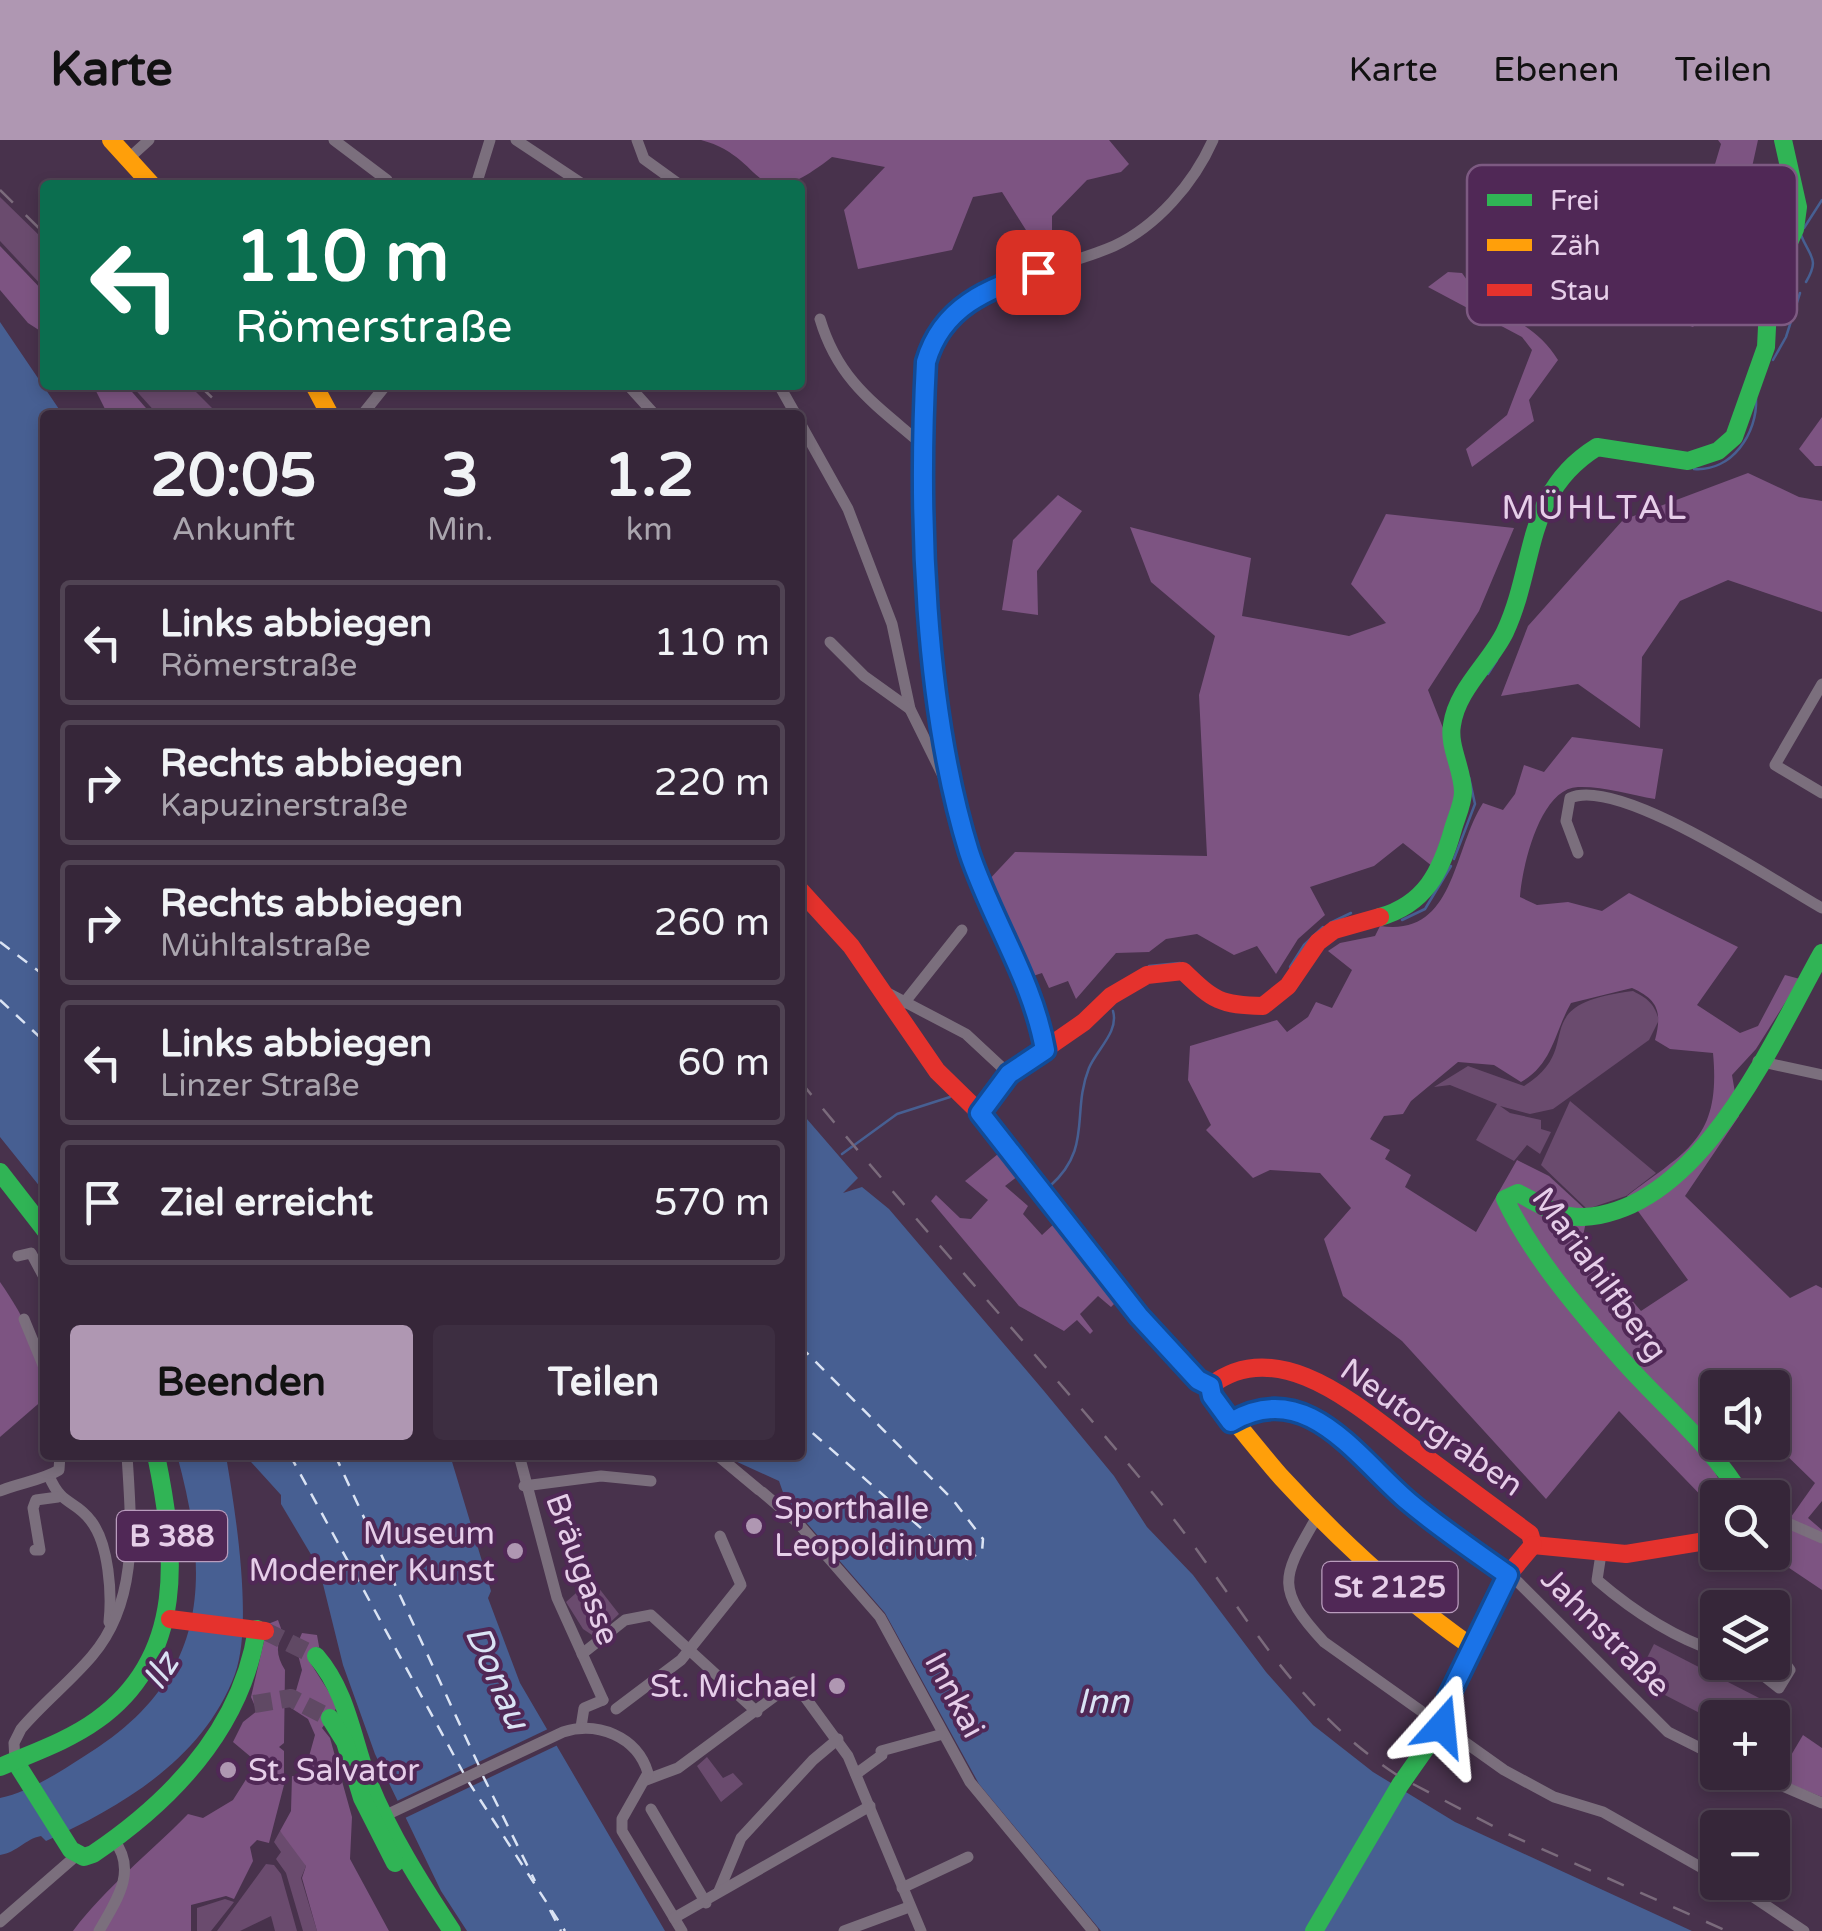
<!DOCTYPE html>
<html lang="de">
<meta charset="utf-8">
<style>
:root{--surface:#362639;--page:#3d2e41;--text:#f1f3f6;--muted:#aaa5ae;--line:#504353;--accent:#af97b2}
body{margin:0;font-family:"Varela Round",sans-serif;background:var(--page);color:var(--text);height:100vh;display:flex;flex-direction:column;font-size:38px;white-space:nowrap}
*{box-sizing:border-box;margin:0}
p{font-size:32px;color:var(--muted)}
.icon{flex:none;width:55px;height:55px;fill:none;stroke:currentColor;stroke-width:2;stroke-linecap:round;stroke-linejoin:round}
.map{position:relative;flex:1;overflow:hidden}
.sheet{position:absolute;left:40px;top:270px;width:765px;height:1050px;display:flex;flex-direction:column;background:var(--surface);border-radius:10px;box-shadow:0 5px 15px #0003,0 0 0 2px var(--line)}
.sheet>*{flex:none}
.guide{position:absolute;left:40px;top:40px;width:765px;height:210px;border-radius:10px;box-shadow:0 5px 15px #0003,0 0 0 2px var(--line);background:#0b6e4f;color:#fff;overflow:hidden}
.controls{position:absolute;left:1700px;top:1230px;display:grid;gap:20px}
.controls a{display:grid;place-items:center;width:90px;height:90px;border-radius:10px;background:var(--surface);box-shadow:0 5px 15px #0003,0 0 0 2px var(--line);font-size:50px}
.pin{position:absolute;display:grid;place-items:center;width:85px;height:85px;color:#fff;margin:-42px;border-radius:20px;box-shadow:0 5px 15px #0006}
.me{position:absolute;width:110px;margin:-55px;rotate:18deg;stroke-linejoin:round;filter:drop-shadow(0 0 8px #0008)}
.turn{display:flex;align-items:center;gap:35px;height:210px;padding:0 30px;font-size:45px}
.turn .icon{width:130px;height:130px;stroke-width:2.5}
.turn b{display:block;font-size:70px;line-height:85px}
.eta{display:flex;justify-content:space-evenly;align-items:center;height:170px;text-align:center}
.eta b{font-size:60px;font-weight:700;line-height:70px}
.cta{display:flex;gap:20px;margin-top:auto;padding:20px 30px}
.cta a{flex:1;height:115px;border-radius:10px;background:var(--accent);color:#111;font-size:40px;font-weight:700;line-height:115px;text-align:center}
.cta a+a{background:var(--page);color:var(--text)}
ul{padding:0;list-style:none}
li{display:flex;align-items:center;gap:30px;height:125px;margin:0 20px 15px;padding:0 10px;border:5px solid var(--line);border-radius:10px}
li div{flex:1}
li b{display:block;font-size:38px}
li em{font-style:normal}
header{display:flex;align-items:center;gap:60px;box-sizing:border-box;height:140px;padding:0 50px;background:var(--accent);color:#111}
header strong{font-size:48px}
nav{display:flex;gap:55px;margin-inline-start:auto;font-size:35px}
.map>svg:first-child{display:block}
.green{fill:#6a4b6e}
.forest{fill:#7d5482;fill-rule:evenodd}
.water{fill:#475f92}
.pier{fill:#48324c}
.lines{fill:none;stroke-linecap:round;stroke-linejoin:round}
.stream{stroke:#475f92;stroke-width:2.5}
.ferry{stroke:#dae3f4;stroke-width:2.5;stroke-dasharray:12 10;stroke-linecap:butt}
.primary-tunnel{stroke:#604964;stroke-width:18;stroke-dasharray:18 9;stroke-linecap:butt}
.street{stroke:#7b6f7d;stroke-width:11}
.fast{stroke:#30b455;stroke-width:18}
.slow{stroke:#ff9f0a;stroke-width:18}
.jam{stroke:#e5322d;stroke-width:18}
.rail{stroke:#7b6b7c;stroke-width:2.5;stroke-dasharray:18 18;stroke-linecap:butt}
.route-casing{stroke:#114b97;stroke-width:25}
.route{stroke:#1a73e8;stroke-width:18}
.poi-dot{fill:#af97b2;stroke:#502856;stroke-width:4}
.labels{text-anchor:middle;stroke-width:8;stroke-linejoin:round;paint-order:stroke}
.shield{fill:#502856;stroke:#b99cbd;stroke-width:2.5}
.shield-label{font-size:30px;font-weight:bold;fill:#e6cee9}
.street-label{font-size:32px;fill:#e6cee9;stroke:#502856}
.poi-label{font-size:32px;fill:#e6cee9;stroke:#502856;text-anchor:start}
.neighbourhood-label{font-size:35px;letter-spacing:2.5px;fill:#e6cee9;stroke:#502856}
.water-label{font-size:35px;font-style:italic;fill:#dae3f4;stroke:#502856}
.key{fill:#502856;stroke:#7d5a82;stroke-width:2.5}
.key-label{font-size:28px;fill:#e6cee9}
</style>
<header>
<strong>Karte</strong>
<nav><a>Karte</a><a>Ebenen</a><a>Teilen</a></nav>
</header>
<div class="map">
<svg width="1822" height="1791" viewBox="0 0 1822 1791">
<rect width="100%" height="100%" fill="#48324c"/>
<g class="green">
<polygon points="0,57 45,101 45,149 0,101"/>
<polygon points="131,245 189,245 219,275 158,275"/>
<path d="M 1633,851 C 1648,859 1654,863 1659,880 L 1649,900 L 1553,969 L 1530,974 L 1500,966 L 1510,973 L 1541,980 L 1541,989 L 1551,992 L 1540,1014 L 1527,1005 L 1514,1021 L 1476,1000 L 1497,964 L 1450,945 L 1434,947 L 1468,926 L 1524,946 C 1589,906 1521,865 1633,851 Z"/>
<polygon points="1570,961 1656,1033 1626,1056 1587,1069 1541,1025"/>
<polygon points="585,1445 591,1452 598,1447 619,1474 595,1497 583,1489 566,1462"/>
<polygon points="1654,1504 1792,1575 1774,1611 1772,1578 1718,1578 1717,1582 1636,1540"/>
<polygon points="707,1617 723,1638 733,1633 743,1644 721,1662 697,1626"/>
<polygon points="280,1691 301,1712 306,1726 301,1738 317,1791 303,1791 286,1733 276,1719 281,1712 274,1702"/>
<polygon points="266,1724 274,1725 281,1734 297,1791 275,1791 271,1776 240,1791 217,1791"/>
<polygon points="225,1759 234,1762 211,1791 197,1791 197,1768"/>
</g>
<g class="forest">
<path d="M 701,0 L 1109,0 L 1129,24 L 1121,32 L 1087,40 L 1052,76 L 1052,99 L 1071,117 L 1048,125 L 1002,52 L 973,57 L 952,110 L 858,129 L 844,70 L 885,27 L 832,17 C 750,81 770,18 701,0 Z"/>
<polygon points="1718,0 1758,0 1739,86 1725,88 1712,139 1721,155 1693,187 1667,178 1651,153 1698,117 1701,71 1721,4"/>
<polygon points="0,106 45,153 45,194 28,183 0,150"/>
<path d="M 1448,132 L 1462,133 C 1491,177 1533,178 1558,220 L 1529,260 L 1534,281 L 1472,327 L 1466,309 L 1507,275 L 1532,210 L 1522,197 L 1428,147 Z"/>
<polygon points="93,245 126,245 152,275 108,275"/>
<polygon points="1822,277 1822,326 1815,326 1799,309"/>
<polygon points="1748,333 1799,357 1822,361 1822,472 1728,440 1680,461 1642,517 1640,588 1578,544 1501,556 1528,486 1623,380"/>
<polygon points="1058,355 1082,371 1037,431 1038,475 1002,470 1013,400"/>
<polygon points="1386,374 1514,388 1479,471 1428,550 1458,626 1458,649 1432,726 1403,703 1374,726 1310,747 1325,775 1298,799 1276,834 1257,806 1234,815 1197,794 1166,799 1149,812 1116,813 1076,859 1068,841 1049,848 1042,833 1030,837 985,744 1015,712 1207,716 1199,555 1215,496 1151,442 1130,387 1251,418 1242,476 1349,496 1386,483 1351,444"/>
<path d="M 1572,597 L 1663,609 L 1655,659 C 1631,655 1602,646 1578,647 C 1540,648 1522,727 1520,757 L 1537,765 L 1568,762 L 1602,771 L 1629,753 L 1738,807 L 1697,865 L 1740,893 L 1758,886 L 1785,835 L 1800,839 L 1756,909 L 1732,935 L 1739,976 L 1685,1056 L 1790,1158 L 1816,1145 L 1822,1148 L 1822,1361 L 1808,1378 L 1822,1390 L 1822,1450 L 1767,1413 L 1772,1412 L 1773,1388 L 1786,1384 L 1815,1343 L 1776,1305 L 1767,1313 L 1756,1303 L 1772,1302 L 1772,1248 L 1718,1248 L 1717,1269 L 1693,1291 L 1728,1357 L 1718,1358 L 1717,1372 L 1619,1271 L 1546,1359 L 1402,1201 L 1343,1156 L 1324,1099 L 1351,1068 L 1320,1033 L 1270,1030 L 1253,1038 L 1206,990 L 1211,985 L 1188,940 L 1190,906 L 1277,880 L 1287,892 L 1308,877 L 1316,862 L 1332,868 L 1352,830 L 1328,811 L 1340,803 L 1375,796 L 1380,786 C 1455,797 1452,712 1483,663 L 1503,670 L 1515,654 L 1524,625 L 1544,632 ZM 1632,848 C 1659,860 1662,873 1655,900 L 1670,909 L 1713,913 C 1721,998 1688,1010 1627,1056 L 1688,1140 L 1641,1171 L 1582,1101 L 1588,1072 L 1549,1036 L 1517,1020 L 1476,1092 L 1405,1047 L 1411,1035 L 1385,1019 L 1390,1010 L 1370,999 L 1384,976 L 1403,974 L 1411,961 L 1458,922 L 1494,925 L 1521,942 C 1553,924 1554,893 1571,863 Z"/>
<polygon points="998,1014 1018,1036 1005,1046 1028,1066 1023,1074 1042,1095 1056,1082 1118,1160 1111,1167 1098,1156 1080,1174 1093,1191 1090,1194 1077,1180 1064,1191 1019,1166 931,1061 936,1055 960,1078 971,1079 988,1060 965,1041"/>
<path d="M 0,1142 C 24,1177 45,1215 45,1258 L 0,1297 Z"/>
<path d="M 278,1480 L 283,1494 C 275,1506 277,1517 285,1530 L 284,1603 L 279,1607 L 284,1611 L 284,1645 L 269,1703 L 257,1700 L 250,1707 L 253,1721 L 234,1759 L 226,1756 L 191,1765 L 191,1791 L 73,1791 C 106,1747 150,1713 188,1674 L 203,1678 L 233,1660 L 257,1622 L 233,1602 L 243,1582 L 257,1571 L 251,1557 L 268,1484 Z"/>
<polygon points="302,1493 317,1495 320,1512 311,1524 338,1566 322,1588 330,1598 352,1677 350,1719 389,1791 317,1791 302,1738 306,1726 280,1691 291,1671 292,1636 303,1638 315,1595 308,1579 291,1568 302,1530 296,1507"/>
<polygon points="1803,1595 1822,1608 1822,1657 1777,1639"/>
</g>
<g class="water">
<polygon points="0,182 63,275 45,275 45,1053 0,997"/>
<polygon points="800,971 858,1038 843,1053 862,1047 889,1069 1044,1251 1114,1336 1147,1387 1193,1435 1266,1532 1313,1585 1373,1632 1455,1682 1692,1791 1101,1791 979,1644 885,1473 785,1358 779,1341 722,1315 800,1315"/>
<path d="M 177,1315 L 450,1315 L 491,1451 L 488,1458 L 520,1543 L 665,1791 L 467,1791 L 441,1751 L 375,1614 L 343,1525 L 319,1428 L 281,1364 L 281,1355 L 251,1322 L 227,1322 C 236,1376 253,1484 235,1534 C 204,1618 123,1666 46,1701 L 41,1696 C 25,1699 18,1712 0,1715 L 0,1658 C 29,1652 58,1633 83,1617 C 206,1542 213,1446 177,1315 Z"/>
</g>
<polygon class="pier" points="550,1588 560,1604 405,1678 397,1661"/>
<g class="lines">
<g class="stream">
<polyline points="1804,88 1822,60"/>
<path d="M 1801,95 C 1810,118 1820,118 1806,142"/>
<polyline points="1773,220 1786,197 1800,153"/>
<path d="M 1694,329 C 1731,332 1758,294 1756,258"/>
<polyline points="1488,534 1497,520"/>
<polyline points="1454,719 1475,664 1469,637"/>
<polyline points="1402,780 1425,769 1451,726"/>
<polyline points="1330,783 1351,773"/>
<polyline points="1149,826 1180,823"/>
<polyline points="1290,827 1304,805 1323,787"/>
<polyline points="842,1014 897,974 950,957"/>
<path d="M 1050,1046 C 1093,1008 1071,973 1089,928 C 1097,909 1119,892 1113,871"/>
</g>
<g class="ferry">
<polyline points="0,802 45,836"/>
<polyline points="0,860 45,902"/>
<polyline points="800,1206 953,1360 983,1399 982,1412 968,1419 946,1410 800,1282"/>
<polyline points="290,1315 464,1634"/>
<polyline points="335,1315 480,1628"/>
<polyline points="483,1636 535,1741"/>
<polyline points="468,1641 565,1791"/>
<polyline points="550,1770 561,1791"/>
</g>
<g class="primary-tunnel">
<polyline points="265,1491 316,1516"/>
<polyline points="254,1564 291,1558 330,1578"/>
</g>
<g class="street">
<polyline points="334,0 387,40"/>
<polyline points="516,0 584,45"/>
<polyline points="637,0 644,19 680,45"/>
<polyline points="128,19 149,0"/>
<polyline points="476,45 490,0"/>
<path d="M 820,179 C 839,243 878,266 926,308"/>
<polyline points="628,245 655,275"/>
<polyline points="779,245 796,275"/>
<polyline points="362,275 386,245"/>
<polyline points="800,283 848,369 892,484 910,569 951,652"/>
<polyline points="830,502 864,536 910,569"/>
<polyline points="1822,544 1775,625 1822,653"/>
<path d="M 1578,713 L 1566,681 L 1570,658 C 1619,636 1774,741 1822,768"/>
<polyline points="886,852 966,894 1009,934"/>
<polyline points="904,863 962,790"/>
<path d="M 1045,909 C 1032,837 987,776 968,705 C 925,550 919,382 925,223 C 949,138 1046,136 1114,106 C 1157,86 1194,43 1213,0"/>
<polyline points="1758,921 1822,935"/>
<polyline points="18,1116 31,1113 45,1139"/>
<polyline points="24,1179 45,1230"/>
<polyline points="1231,1282 1255,1268 1272,1266 1336,1291 1408,1361 1518,1442 1668,1592 1718,1617"/>
<polyline points="519,1315 557,1458 603,1560"/>
<polyline points="717,1315 759,1350"/>
<path d="M 49,1336 C 62,1367 75,1359 91,1381 C 109,1404 112,1454 109,1482"/>
<polyline points="524,1346 601,1336 651,1341"/>
<path d="M 0,1351 C 19,1343 43,1340 59,1330 L 60,1315"/>
<polyline points="762,1352 797,1382 880,1477 970,1642 1093,1791"/>
<path d="M 1318,1375 C 1284,1435 1272,1446 1324,1502 L 1504,1630 L 1554,1657 L 1603,1672 L 1718,1737"/>
<polyline points="1772,1376 1822,1398"/>
<polyline points="35,1410 40,1410 33,1368 36,1360 58,1357"/>
<path d="M 1601,1414 L 1597,1440 C 1633,1471 1672,1497 1718,1512"/>
<polyline points="582,1514 625,1480 651,1475 757,1572"/>
<polyline points="1746,1522 1779,1548 1790,1530 1780,1516 1772,1517"/>
<polyline points="616,1569 681,1520 741,1445 720,1396"/>
<polyline points="581,1587 584,1568 603,1560"/>
<path d="M 15,1621 L 14,1603 L 21,1589 C 43,1563 70,1542 92,1516 C 140,1460 131,1383 127,1315"/>
<polyline points="1750,1632 1822,1663"/>
<polyline points="856,1634 882,1615 881,1611 943,1594"/>
<polyline points="646,1640 678,1628 794,1542 848,1616 921,1791"/>
<polyline points="651,1669 706,1763"/>
<path d="M 384,1676 L 563,1592 C 597,1581 637,1596 648,1633 L 622,1679 L 622,1691 L 682,1791"/>
<polyline points="1731,1742 1804,1791"/>
<polyline points="902,1748 968,1717"/>
<polyline points="719,1751 741,1698 813,1620 838,1599"/>
<polyline points="674,1778 870,1666"/>
<polyline points="0,1782 77,1715"/>
<path d="M 99,1791 C 116,1761 138,1731 114,1700"/>
<polyline points="844,1791 909,1767"/>
</g>
<g class="fast">
<path d="M 1380,777 C 1425,764 1441,732 1453,689 C 1456,678 1463,664 1463,652 C 1463,630 1448,606 1452,585 C 1457,549 1490,523 1505,492 C 1537,423 1523,353 1597,307 L 1688,321 L 1718,311 L 1734,297 L 1766,207 L 1769,147 L 1795,89 L 1798,67 L 1783,0"/>
<polyline points="0,1032 45,1090"/>
<path d="M 1743,1358 C 1710,1302 1659,1263 1617,1214 C 1577,1168 1531,1114 1505,1059 L 1518,1053 C 1538,1063 1559,1078 1583,1077 C 1700,1071 1772,902 1822,813"/>
<path d="M 316,1516 C 348,1553 352,1599 369,1643 C 390,1695 421,1744 452,1791"/>
<polyline points="330,1578 345,1602 362,1658 395,1723"/>
<path d="M 15,1621 L 71,1710 L 84,1717 L 93,1714 C 173,1660 242,1587 257,1489"/>
<path d="M 0,1627 C 32,1613 68,1601 97,1580 C 187,1516 176,1411 156,1315"/>
<polyline points="1314,1791 1400,1645 1440,1588"/>
</g>
<g class="slow">
<polyline points="111,0 152,45"/>
<polyline points="314,245 330,275"/>
<path d="M 1117,1148 L 1198,1240 C 1206,1244 1267,1322 1282,1338 C 1340,1401 1402,1458 1472,1507 L 1447,1558 L 1440,1588"/>
</g>
<g class="jam">
<polyline points="800,750 851,806 937,931 980,973 1117,1148"/>
<path d="M 980,973 L 1009,934 L 1084,882 L 1111,856 L 1147,835 L 1183,831 C 1214,861 1220,865 1263,866 L 1288,846 L 1318,802 L 1334,790 L 1380,777"/>
<path d="M 1210,1246 C 1280,1191 1364,1272 1419,1312 C 1456,1339 1493,1367 1530,1394 L 1533,1405"/>
<polyline points="1533,1405 1626,1414 1718,1399"/>
<polyline points="170,1479 265,1491"/>
<polyline points="1472,1507 1508,1435 1533,1405"/>
</g>
<g class="rail">
<polyline points="0,50 45,94"/>
<polyline points="199,245 230,275"/>
<path d="M 800,941 C 917,1084 1043,1220 1160,1362 C 1242,1462 1284,1560 1397,1635"/>
<polyline points="1413,1644 1508,1694 1727,1791"/>
</g>
</g>
<g class="lines">
<g class="route-casing">
<path id="route" d="M 1038,132 C 988,149 942,166 926,222 C 918,373 924,567 969,712 C 991,779 1033,840 1045,910 L 1009,934 L 980,973 L 1139,1176 L 1198,1240 L 1210,1246 L 1212,1256 L 1231,1282 C 1307,1237 1357,1318 1409,1362 C 1440,1388 1474,1411 1508,1435 L 1448,1558 L 1442,1586"/>
</g>
<use href="#route" class="route"/>
</g>
<g class="poi-dot">
<circle cx="754" cy="1386" r="10"/>
<circle cx="515" cy="1411" r="10"/>
<circle cx="837" cy="1546" r="10"/>
<circle cx="228" cy="1630" r="10"/>
</g>
<g class="labels">
<g class="shield">
<rect x="117" y="1371" width="110" height="50" rx="8"/>
<rect x="1322.5" y="1422" width="135" height="50" rx="8"/>
</g>
<g class="shield-label">
<text x="172" y="1406">B 388</text>
<text x="1390" y="1457">St 2125</text>
</g>
<g class="street-label">
<text transform="translate(1600 1134) rotate(54)" y="11">Mariahilfberg</text>
<text transform="translate(1432 1287) rotate(35)" y="11">Neutorgraben</text>
<text transform="translate(583 1429) rotate(70)" y="11">Bräugasse</text>
<text transform="translate(1606 1492) rotate(45)" y="11">Jahnstraße</text>
<text transform="translate(955 1555) rotate(62)" y="11">Innkai</text>
</g>
<g class="poi-label">
<text x="774" y="1379">Sporthalle<tspan x="774" dy="37">Leopoldinum</tspan></text>
<text x="495" y="1404" text-anchor="end">Museum<tspan x="495" dy="37">Moderner Kunst</tspan></text>
<text x="817" y="1557" text-anchor="end">St. Michael</text>
<text x="248" y="1641">St. Salvator</text>
</g>
<g class="neighbourhood-label">
<text x="1595" y="379">MÜHLTAL</text>
</g>
<g class="water-label">
<text transform="translate(160 1531) rotate(-58)" y="12">Ilz</text>
<text transform="translate(498 1537) rotate(66)" y="12">Donau</text>
<text x="1103" y="1573">Inn</text>
</g>
</g>
<rect x="1467" y="25" width="330" height="160" rx="15" class="key"/>
<rect x="1487" y="54" width="45" height="12" fill="#30b455"/>
<rect x="1487" y="99" width="45" height="12" fill="#ff9f0a"/>
<rect x="1487" y="144" width="45" height="12" fill="#e5322d"/>
<g class="key-label">
<text x="1550" y="70">Frei</text>
<text x="1550" y="115">Zäh</text>
<text x="1550" y="160">Stau</text>
</g>
</svg>
<div class="controls">
<a><svg class="icon" aria-label="sound" viewBox="0 0 24 24"><path d="M4 9h4l5-4v14l-5-4H4zM17 9q2 3 0 6"/></svg></a>
<a><svg class="icon" aria-label="search" viewBox="0 0 24 24"><circle cx="10" cy="10" r="6"/><path d="M15 15l6 6"/></svg></a>
<a><svg class="icon" aria-label="layers" viewBox="0 0 24 24"><path d="M12 4l9 5-9 5-9-5zM3 14l9 5 9-5"/></svg></a>
<a>+</a>
<a>−</a>
</div>
<div class="pin" style="left:1038px;top:132px;background:#d93025"><svg class="icon" aria-label="arrive" viewBox="0 0 24 24"><path d="M6 21V4h12l-3 4 3 4H6"/></svg></div>
<svg class="me" style="left:1442px;top:1586px" viewBox="-20 -20 40 40"><path d="M0-17L14 15 0 8-14 15z" fill="#1a73e8" stroke="#fff" stroke-width="4"/></svg>
<div class="guide">
<div class="turn"><svg class="icon" aria-label="left" viewBox="0 0 24 24"><path d="M17 20v-9H6M10 6l-5 5 5 5"/></svg><div><b>110 m</b>Römerstraße</div></div>
</div>
<section class="sheet">
<div class="eta">
<div><b>20:05</b><p>Ankunft</p></div>
<div><b>3</b><p>Min.</p></div>
<div><b>1.2</b><p>km</p></div>
</div>
<ul>
<li><svg class="icon" aria-label="left" viewBox="0 0 24 24"><path d="M17 20v-9H6M10 6l-5 5 5 5"/></svg><div><b>Links abbiegen</b><p>Römerstraße</p></div><em>110 m</em></li>
<li><svg class="icon" aria-label="right" viewBox="0 0 24 24"><path d="M7 20v-9h11M14 6l5 5-5 5"/></svg><div><b>Rechts abbiegen</b><p>Kapuzinerstraße</p></div><em>220 m</em></li>
<li><svg class="icon" aria-label="right" viewBox="0 0 24 24"><path d="M7 20v-9h11M14 6l5 5-5 5"/></svg><div><b>Rechts abbiegen</b><p>Mühltalstraße</p></div><em>260 m</em></li>
<li><svg class="icon" aria-label="left" viewBox="0 0 24 24"><path d="M17 20v-9H6M10 6l-5 5 5 5"/></svg><div><b>Links abbiegen</b><p>Linzer Straße</p></div><em>60 m</em></li>
<li><svg class="icon" aria-label="arrive" viewBox="0 0 24 24"><path d="M6 21V4h12l-3 4 3 4H6"/></svg><div><b>Ziel erreicht</b></div><em>570 m</em></li>
</ul>
<div class="cta"><a>Beenden</a><a>Teilen</a></div>
</section>
</div>
